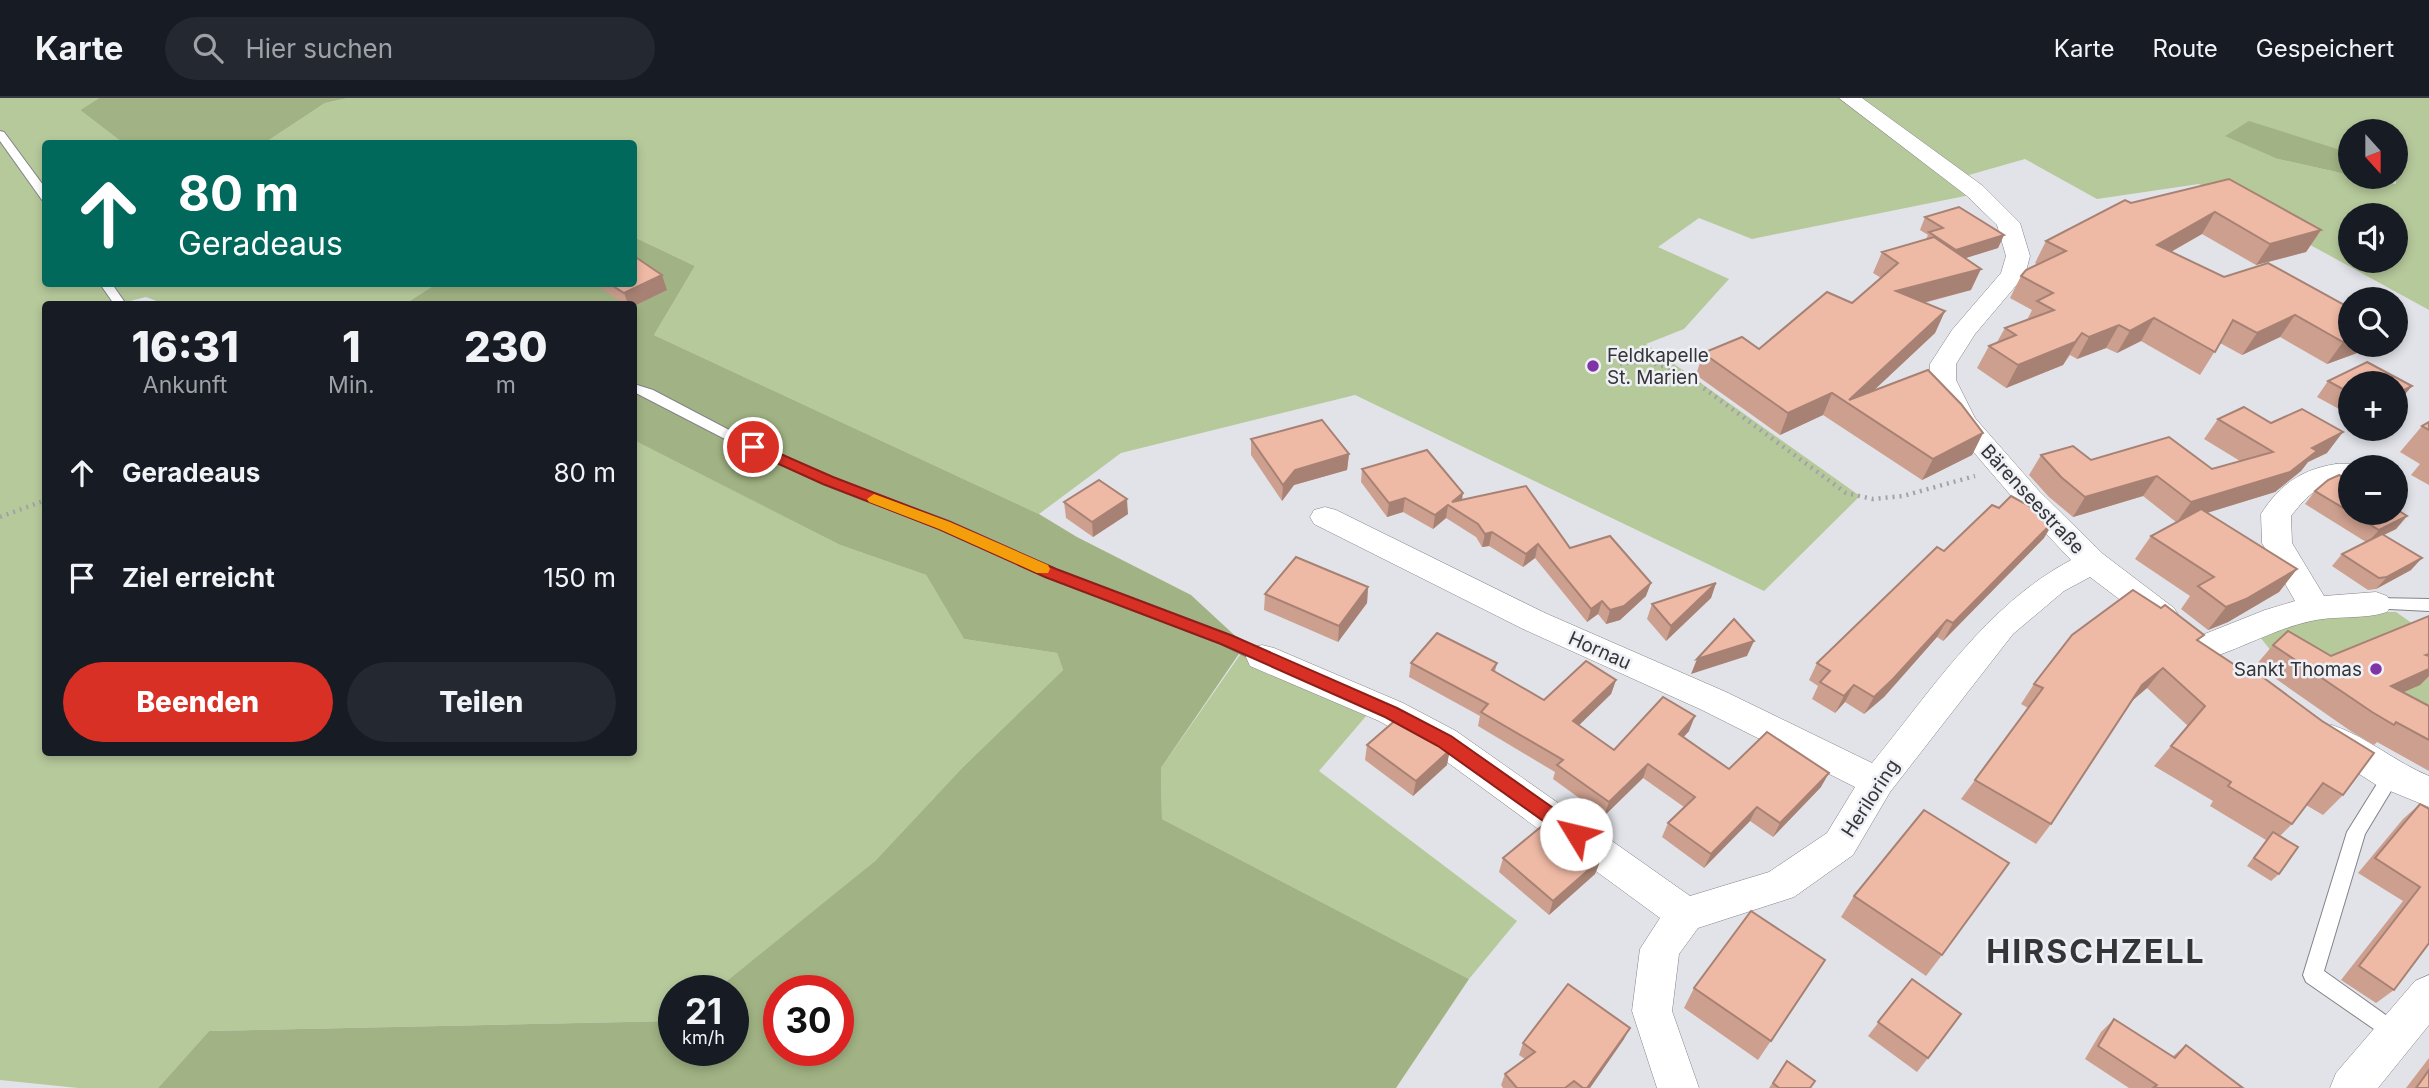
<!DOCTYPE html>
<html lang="de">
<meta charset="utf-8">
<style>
:root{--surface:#171b24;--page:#242831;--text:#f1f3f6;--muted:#9ea1a6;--line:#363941;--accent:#d93025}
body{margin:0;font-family:Inter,sans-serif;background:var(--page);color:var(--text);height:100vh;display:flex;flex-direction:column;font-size:26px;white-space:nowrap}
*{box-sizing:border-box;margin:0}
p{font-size:23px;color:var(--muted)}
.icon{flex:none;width:38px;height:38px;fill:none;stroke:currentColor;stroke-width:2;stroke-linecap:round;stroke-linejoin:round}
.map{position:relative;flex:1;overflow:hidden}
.sheet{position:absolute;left:42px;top:203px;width:595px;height:455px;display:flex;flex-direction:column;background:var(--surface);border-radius:7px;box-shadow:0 4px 10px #0003}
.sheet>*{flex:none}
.hud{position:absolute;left:42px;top:42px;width:595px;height:147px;border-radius:7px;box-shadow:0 4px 10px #0003;background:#00695c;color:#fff;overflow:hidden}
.needle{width:46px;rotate:159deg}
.fabs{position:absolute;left:2338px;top:21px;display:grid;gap:14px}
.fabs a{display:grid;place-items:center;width:70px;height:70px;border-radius:50%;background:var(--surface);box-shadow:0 4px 10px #0003;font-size:35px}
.speed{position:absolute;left:658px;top:877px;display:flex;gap:14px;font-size:35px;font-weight:700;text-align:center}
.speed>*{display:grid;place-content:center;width:91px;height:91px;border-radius:50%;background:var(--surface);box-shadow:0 4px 10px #0003;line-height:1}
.speed small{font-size:18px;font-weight:400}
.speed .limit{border:10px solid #d22;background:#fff;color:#111}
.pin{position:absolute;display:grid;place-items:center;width:60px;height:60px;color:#fff;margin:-30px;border:4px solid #fff;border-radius:50%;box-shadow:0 2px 7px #0007}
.me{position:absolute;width:77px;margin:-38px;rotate:306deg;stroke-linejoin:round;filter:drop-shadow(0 0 5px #0008)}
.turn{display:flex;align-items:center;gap:24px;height:147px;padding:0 21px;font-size:32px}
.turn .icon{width:91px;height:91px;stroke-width:2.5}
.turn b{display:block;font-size:49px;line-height:60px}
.eta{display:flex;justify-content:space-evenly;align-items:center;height:119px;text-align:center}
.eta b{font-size:42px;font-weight:800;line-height:49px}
.cta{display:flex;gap:14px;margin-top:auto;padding:14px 21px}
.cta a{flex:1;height:80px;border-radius:42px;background:var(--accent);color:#fff;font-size:28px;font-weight:800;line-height:80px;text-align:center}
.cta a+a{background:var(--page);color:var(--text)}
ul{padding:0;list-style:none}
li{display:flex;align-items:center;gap:21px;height:105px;padding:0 21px}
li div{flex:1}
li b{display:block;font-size:26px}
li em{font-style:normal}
header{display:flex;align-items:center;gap:42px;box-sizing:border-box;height:98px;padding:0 35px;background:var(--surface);border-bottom:2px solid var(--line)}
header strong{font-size:33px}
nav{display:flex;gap:38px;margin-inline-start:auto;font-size:24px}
.search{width:490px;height:63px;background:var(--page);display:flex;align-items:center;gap:18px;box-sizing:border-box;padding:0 24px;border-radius:38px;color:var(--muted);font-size:26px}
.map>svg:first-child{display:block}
.green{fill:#b6c99b;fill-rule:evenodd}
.forest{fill:#a1b384;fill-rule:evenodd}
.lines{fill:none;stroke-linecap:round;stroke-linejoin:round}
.lane-casing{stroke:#828388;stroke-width:2}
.street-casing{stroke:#828388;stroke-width:1}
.path{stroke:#a2a2a7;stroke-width:4.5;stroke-dasharray:2 5;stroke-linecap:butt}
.lane{fill:#fff;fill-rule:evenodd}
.street{fill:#fff;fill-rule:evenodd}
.wall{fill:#cd9f8e}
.shaded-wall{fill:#a78274}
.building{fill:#eeb9a5;stroke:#a78274;stroke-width:2}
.route{fill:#d93025;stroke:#8d1f18;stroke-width:2}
.slow{fill:#f59e0b}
.poi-dot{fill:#7e34a6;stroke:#eff0f6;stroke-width:2.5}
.labels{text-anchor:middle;stroke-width:5;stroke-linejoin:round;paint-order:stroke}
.poi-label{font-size:19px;fill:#353537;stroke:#eff0f6;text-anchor:start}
.street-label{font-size:19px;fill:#353537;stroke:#eff0f6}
.near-district-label{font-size:32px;font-weight:bold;letter-spacing:2px;fill:#353537;stroke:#eff0f6}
</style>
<header>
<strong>Karte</strong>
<div class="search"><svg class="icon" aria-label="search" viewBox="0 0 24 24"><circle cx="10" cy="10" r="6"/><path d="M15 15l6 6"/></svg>Hier suchen</div>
<nav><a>Karte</a><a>Route</a><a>Gespeichert</a></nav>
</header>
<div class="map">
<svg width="2429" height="990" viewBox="0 0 2429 990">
<rect width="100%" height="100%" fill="#e2e3e9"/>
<g class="green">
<polygon points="0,0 99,0 80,12 123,45 46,46 46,186 436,186 405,206 164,206 146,199 118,206 46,206 46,654 634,654 634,341 840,447 926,477 964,541 1057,555 1063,572 962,670 875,763 742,873 716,892 674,892 674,923 209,933 158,990 78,990 0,982"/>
<polygon points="348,0 1846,0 1975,96 1752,141 1699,120 1658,149 1729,181 1684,231 1646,246 1860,398 1764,493 1355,297 1121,355 1039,416 654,237 695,168 634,139 634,46 263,46 325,5"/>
<path d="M 1854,0 L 2429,0 L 2429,212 L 2199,86 L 2097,101 L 2025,61 L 1962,79 ZM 2350,33 L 2396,33 L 2396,86 L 2350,79 L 2350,77 L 2278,61 L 2316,45 L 2350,55 ZM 2350,117 L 2396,117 L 2396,163 L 2350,163 Z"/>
<polygon points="2335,514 2396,514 2429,537 2429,618 2271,553 2257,535"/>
<polygon points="1242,554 1373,610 1319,673 1517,823 1469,881 1162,721 1161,670"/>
</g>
<g class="forest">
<polygon points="99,0 348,0 325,5 263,46 123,45 80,12"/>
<polygon points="2249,23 2350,55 2350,77 2278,61 2225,38"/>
<path d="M 634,139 L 695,168 L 654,237 L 1039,416 L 1077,439 L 1191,497 L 1245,547 L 1161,670 L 1162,721 L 1469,881 L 1396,990 L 158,990 L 209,933 L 674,923 L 674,952 L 733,952 L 733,892 L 716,892 L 875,763 L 962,670 L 1063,572 L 1057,555 L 964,541 L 926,477 L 840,447 L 634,342 L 634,206 L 405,206 L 436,186 L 634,186 ZM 779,892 L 838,892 L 838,952 L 779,952 Z"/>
</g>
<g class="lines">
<g class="lane-casing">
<g id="lane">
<polygon points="0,33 4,34 46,91 46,103 42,102 0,43"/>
<polygon points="100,186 112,186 126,206 114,206"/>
<polygon points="634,286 653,292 733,334 833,380 949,423 1056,471 1233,538 1268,555 1270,559 1268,563 1256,563 1221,546 1046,479 939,431 823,386 723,340 634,294"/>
<polygon points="2376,500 2429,501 2429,513 2370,510 2368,506 2370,502"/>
<polygon points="2391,671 2397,673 2400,678 2365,736 2324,873 2404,930 2407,937 2404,944 2397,947 2306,884 2303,877 2347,734 2385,673"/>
</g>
</g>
<g class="street-casing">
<g id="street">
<path d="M 1839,0 L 1862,0 L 1983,88 L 2020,125 L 2030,158 L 2025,177 L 1975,236 L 1956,266 L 1956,282 L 1975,320 L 2039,393 L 2103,456 L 2174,510 L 2179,518 L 2174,526 L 2163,530 L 2152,526 L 2090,479 L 2064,493 L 2013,536 L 1890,694 L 1853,757 L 1794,799 L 1698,830 L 1679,856 L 1672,913 L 1699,990 L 1657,990 L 1632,913 L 1640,851 L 1660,820 L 1432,653 L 1379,623 L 1250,568 L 1246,559 L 1250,550 L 1262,547 L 1274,550 L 1403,605 L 1456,633 L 1690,798 L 1769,774 L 1827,735 L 1855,689 L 1702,612 L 1523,531 L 1314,426 L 1310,419 L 1314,412 L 1325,409 L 1336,412 L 1545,515 L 1726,594 L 1872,665 C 1932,592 1986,507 2071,462 L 2019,407 L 1953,330 L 1930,282 L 1930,266 L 1952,232 L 2001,175 L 2006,158 L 1997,127 L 1967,98 Z"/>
<path d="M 2336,366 L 2350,366 L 2361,369 L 2350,369 L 2350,384 C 2319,386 2310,394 2291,418 L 2292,445 L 2324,498 L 2376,494 L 2387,498 L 2392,506 L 2387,514 C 2363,522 2336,517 2311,523 C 2274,531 2241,551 2204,562 L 2192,559 L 2188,550 L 2192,541 L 2265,512 L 2295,503 L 2262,445 L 2261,416 C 2279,387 2302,371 2336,366 Z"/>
<path d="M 2332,627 C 2366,638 2395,664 2429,678 L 2429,709 L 2378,688 L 2320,651 L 2315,641 L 2320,631 Z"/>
<polygon points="2429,877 2429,927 2378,990 2330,990 2336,975 2415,883"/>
</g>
</g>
<g class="path">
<polyline points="1620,266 1643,263 1679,272 1846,395 1873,401 1903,398 1975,378"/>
<polyline points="0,419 46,402"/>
</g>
<use href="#lane" class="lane"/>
<use href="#street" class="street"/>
</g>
<g class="wall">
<polygon points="2229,81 2321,132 2306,154 2256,167 2202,136 2171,154 2368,251 2327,266 2280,239 2242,257 2220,245 2200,277 2141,243 2117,255 2106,250 2077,261 2070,257 2063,267 2006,290 1977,270 1989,248 1997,244 2005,230 2027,222 2032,212 2010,200 2021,178 2038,167 2035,165 2046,143 2131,105"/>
<polygon points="1925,119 2004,137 1998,150 1965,160 1971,192 1924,205 1945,213 1935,235 1873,293 1983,335 1972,357 1922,382 1823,317 1780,337 1696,277 1703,255 1759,251 1852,205 1881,180 1873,175 1882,154 1926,141 1928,137 1920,132"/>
<polygon points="597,186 634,186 667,192 634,206 624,206 598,188"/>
<polygon points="2328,283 2412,288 2399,303 2350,285 2350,317 2317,299"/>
<polygon points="2218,321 2271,325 2327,355 2308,364 2301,373 2275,394 2207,415 2297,471 2279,494 2228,524 2208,532 2181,511 2190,498 2135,461 2151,438 2176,424 2143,398 2073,419 2049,399 2029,377 2041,357 2212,371 2240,363 2204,341"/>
<polygon points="2429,324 2429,387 2411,377 2420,366 2400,354 2422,328"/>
<polygon points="1251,341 1349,356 1347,372 1294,387 1282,403 1251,357"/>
<polygon points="1362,371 1462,402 1570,450 1646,498 1620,522 1606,526 1598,516 1587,524 1535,460 1523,469 1489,448 1482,449 1476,439 1446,420 1433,431 1403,414 1387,419 1361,384"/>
<polygon points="2315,393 2407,418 2396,431 2384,437 2411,472 2376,491 2368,492 2332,468 2342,456 2366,444 2305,406"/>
<polygon points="1064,404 1128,416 1093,439 1066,420"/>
<polygon points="2044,440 1943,543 1937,539 1884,599 1864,616 1845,604 1835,615 1812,601 1818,588 1809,582 1817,565 1944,453"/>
<polygon points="1716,485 1711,500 1666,543 1647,521 1652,506"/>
<polygon points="1368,489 1367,505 1338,544 1264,512 1265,496"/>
<polygon points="2199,544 2343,697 2323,717 2306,707 2292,726 2280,738 2279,776 2271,783 2247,768 2266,742 2210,708 2213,703 2154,668 2188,628 2147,590 2132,603 2051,726 2036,746 1961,701 2028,610 2021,606 2034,586"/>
<polygon points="2273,547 2429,578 2420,587 2403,594 2429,608 2429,673 2377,644 2374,647 2352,634 2256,567"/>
<polygon points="1411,565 1497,565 1495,574 1544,602 1616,582 1611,596 1579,627 1614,652 1689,633 1683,639 1729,671 1821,689 1773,739 1750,723 1704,770 1662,739 1668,725 1684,709 1643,680 1604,718 1553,681 1555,674 1478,628 1480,618 1409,579"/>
<polygon points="1367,647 1447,667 1413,698 1365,662"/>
<polygon points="2420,706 2429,845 2394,892 2376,905 2341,882 2403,803 2358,775 2403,721"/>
<polygon points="1503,760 1601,761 1595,776 1549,817 1499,774"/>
<polygon points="1854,798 1942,857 1926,878 1841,819"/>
<polygon points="1825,862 1758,962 1684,910 1694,890"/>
<polygon points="1912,881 1928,960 1917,974 1868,938"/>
<polygon points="2114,921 2172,959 2186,947 2243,990 2129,990 2085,961 2101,934"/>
<polygon points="1624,941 1590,990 1503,990 1501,987 1505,976 1525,961 1519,957 1523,945"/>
<polygon points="2429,960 2429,990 2406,990"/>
<polygon points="1787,963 1810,990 1769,990"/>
</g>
<g class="shaded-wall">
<polygon points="2215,114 2202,136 2144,169 2157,147"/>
<polygon points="2321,132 2306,154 2256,167 2270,146"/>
<polygon points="2004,137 1998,150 1950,165 1956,152"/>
<polygon points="1981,171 1971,192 1887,214 1896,193"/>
<polygon points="662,177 667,192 634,208 634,206 628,206 624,195"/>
<polygon points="1945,213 1935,235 1855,310 1849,302"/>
<polygon points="2295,217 2280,239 2242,257 2257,235"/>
<polygon points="2154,220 2141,243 2117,255 2130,233"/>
<polygon points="2119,227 2106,250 2077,261 2089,239"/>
<polygon points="2082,235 2063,267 2006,290 2018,267"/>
<polygon points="2350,242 2350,247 2372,247 2368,251 2327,266 2343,244"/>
<polygon points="2412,288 2399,303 2396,305 2396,296"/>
<polygon points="1832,295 1823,317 1780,337 1788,315"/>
<polygon points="2343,334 2327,355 2308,364 2301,373 2275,394 2177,424 2191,404 2312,350"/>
<polygon points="1983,335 1972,357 1922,382 1933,361"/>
<polygon points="1349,356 1347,372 1294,387 1282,403 1283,387 1295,372"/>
<polygon points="2157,378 2143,398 2073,419 2085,399"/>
<polygon points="1463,395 1461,409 1452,404"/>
<polygon points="1405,400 1403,414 1387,419 1389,405"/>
<polygon points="1127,401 1128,416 1093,439 1092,424"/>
<polygon points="1448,407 1446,420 1433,431 1435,417"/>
<polygon points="2407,418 2396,431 2367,445 2379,432"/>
<polygon points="2055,422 2044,440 1943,543 1953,525"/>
<polygon points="1492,434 1489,448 1482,449 1485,436"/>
<polygon points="1538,446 1535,460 1523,469 1526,456"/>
<polygon points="2422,460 2411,472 2376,491 2387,479"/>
<polygon points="2297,471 2279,494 2228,524 2208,532 2226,509"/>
<polygon points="1651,485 1646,498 1620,522 1606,526 1610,512"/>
<polygon points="1716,485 1711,500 1666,543 1671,528"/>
<polygon points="1368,489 1367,505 1338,544 1339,528"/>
<polygon points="1602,503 1598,516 1587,524 1591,511"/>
<polygon points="1947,522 1937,539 1884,599 1864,616 1874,599"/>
<polygon points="1754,543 1747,558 1691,576 1697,561"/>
<polygon points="2163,570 2147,590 2127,607 2142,587"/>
<polygon points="2429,571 2429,578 2420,587 2372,608 2391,588"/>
<polygon points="1616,582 1611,596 1568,638 1573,623"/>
<polygon points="1854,587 1845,604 1835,615 1844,598"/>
<polygon points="1695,618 1689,633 1673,651 1679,636"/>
<polygon points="1450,652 1447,667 1413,698 1416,683"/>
<polygon points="1648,666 1643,680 1604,718 1609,704"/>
<polygon points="1829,675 1821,689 1773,739 1780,725"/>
<polygon points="1757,709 1750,723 1704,770 1711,756"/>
<polygon points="1601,761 1595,776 1549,817 1553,803"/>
<polygon points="1630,930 1624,941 1590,990 1587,990"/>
</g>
<g class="building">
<polygon points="2229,81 2321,132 2270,146 2215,114 2157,147 2224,179 2268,165 2350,210 2350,242 2343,244 2295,217 2257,235 2233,222 2215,254 2154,220 2130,233 2119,227 2089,239 2082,235 2075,244 2018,267 1989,248 2016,237 2005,230 2054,212 2037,203 2053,195 2021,178 2026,172 2066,153 2046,143 2125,102 2131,105"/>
<polygon points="1959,109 2004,137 1956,152 1929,134 1943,130 1925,119"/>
<polygon points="1934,139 1981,171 1896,193 1945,213 1849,302 1928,272 1961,306 1983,335 1933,361 1832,295 1788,315 1703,255 1742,239 1759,251 1827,194 1852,205 1898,165 1882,154"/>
<polygon points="634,158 662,177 624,195 610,186 634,186"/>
<polygon points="2367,264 2412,288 2396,296 2396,285 2350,285 2350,295 2328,283"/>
<polygon points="2244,309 2271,325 2302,311 2343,334 2312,350 2317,353 2290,374 2191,404 2157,378 2085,399 2061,379 2041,357 2073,348 2091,362 2169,339 2212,371 2273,354 2218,321"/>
<polygon points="1322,322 1349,356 1295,372 1283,387 1251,341"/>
<polygon points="2429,324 2429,332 2422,328"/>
<polygon points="1427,352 1463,395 1452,404 1526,388 1570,450 1610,438 1651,485 1624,508 1610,512 1602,503 1591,511 1538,446 1526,456 1492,434 1485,436 1478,426 1448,407 1435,417 1405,400 1389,405 1362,371"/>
<polygon points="2339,377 2350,383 2350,414 2315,393 2328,382"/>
<polygon points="1099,382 1127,401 1092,424 1064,404"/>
<polygon points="2011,398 2055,422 1953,525 1947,522 1893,581 1874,599 1854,587 1844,598 1820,584 1830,573 1817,565 1937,449 1944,453 1992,407 1999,410"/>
<polygon points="2201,411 2297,471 2246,501 2226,509 2198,488 2214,479 2151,438"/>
<polygon points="2396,411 2407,418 2379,432 2351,415 2396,415"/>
<polygon points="2382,436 2422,460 2387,479 2379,480 2342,456"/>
<polygon points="1296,459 1368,489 1339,528 1265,496"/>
<polygon points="1716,485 1671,528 1652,506"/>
<polygon points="2133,492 2161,510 2165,507 2204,537 2197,542 2244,573 2249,569 2322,623 2374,655 2343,697 2323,685 2292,726 2228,688 2231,684 2171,648 2205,608 2163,570 2142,587 2051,726 1975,682 2043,590 2034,586 2072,537"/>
<polygon points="2429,518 2429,556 2426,557 2429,558 2429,571 2391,588 2429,608 2429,642 2396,624 2394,627 2372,614 2273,547 2288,533 2331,558"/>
<polygon points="1734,521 1754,543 1697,561"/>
<polygon points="1437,535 1497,565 1492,572 1544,602 1586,563 1616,582 1573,623 1614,652 1663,599 1695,618 1679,636 1729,671 1767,634 1829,675 1780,725 1757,709 1711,756 1668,725 1695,699 1648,666 1609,704 1557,667 1563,662 1481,614 1488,606 1411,565"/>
<polygon points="1398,620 1450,652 1416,683 1367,647"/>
<polygon points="2420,706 2429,711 2429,845 2394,892 2359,868 2420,789 2375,760"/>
<polygon points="1924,712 2009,765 1942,857 1854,798"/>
<polygon points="1548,723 1601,761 1553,803 1503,760"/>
<polygon points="2273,734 2298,749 2279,776 2254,760"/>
<polygon points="1751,813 1825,862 1771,943 1694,890"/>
<polygon points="1912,881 1961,916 1928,960 1878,924"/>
<polygon points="1568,886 1630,930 1587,990 1583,990 1574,983 1565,990 1517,990 1505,976 1535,954 1523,945"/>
<polygon points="2114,921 2175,960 2186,947 2243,990 2153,990 2157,987 2098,948"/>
<polygon points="1787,963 1815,983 1810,990 1779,990 1773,985"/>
<polygon points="2429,972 2429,990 2416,990"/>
</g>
<polygon class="route" points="753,344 833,379 950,424 1056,471 1233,538 1397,610 1451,638 1583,731 1586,736 1583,742 1576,744 1570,742 1438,648 1385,619 1221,546 1045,479 939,431 823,386 748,352 746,349"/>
<polygon class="slow" points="874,396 950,424 1048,467 1050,471 1048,475 1037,475 939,431 869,404 867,401"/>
<g class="poi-dot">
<circle cx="1593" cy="268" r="7"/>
<circle cx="2376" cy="571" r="7"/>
</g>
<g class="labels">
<g class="poi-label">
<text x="1607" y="264">Feldkapelle<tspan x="1607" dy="22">St. Marien</tspan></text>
<text x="2362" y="578" text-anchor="end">Sankt Thomas</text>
</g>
<g class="street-label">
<text transform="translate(2033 401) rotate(47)" y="7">Bärenseestraße</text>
<text transform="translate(1600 552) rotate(24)" y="7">Hornau</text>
<text transform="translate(1870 700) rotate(-57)" y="7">Heriloring</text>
</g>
<g class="near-district-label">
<text x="2096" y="865">HIRSCHZELL</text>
</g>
</g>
</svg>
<div class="fabs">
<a><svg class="needle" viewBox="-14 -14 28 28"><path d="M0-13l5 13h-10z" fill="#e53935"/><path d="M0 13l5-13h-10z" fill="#9ea1a6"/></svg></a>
<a><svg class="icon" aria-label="sound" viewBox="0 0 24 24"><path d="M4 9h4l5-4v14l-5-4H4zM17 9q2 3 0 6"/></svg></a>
<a><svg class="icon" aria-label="search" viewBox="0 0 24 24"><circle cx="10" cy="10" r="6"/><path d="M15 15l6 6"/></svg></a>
<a>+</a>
<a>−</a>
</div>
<div class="speed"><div>21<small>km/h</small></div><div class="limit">30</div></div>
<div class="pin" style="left:753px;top:349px;background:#d93025"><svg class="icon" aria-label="arrive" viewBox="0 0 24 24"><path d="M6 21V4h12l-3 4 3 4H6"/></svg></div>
<svg class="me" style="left:1576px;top:736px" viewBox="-20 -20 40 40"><circle r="19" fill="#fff"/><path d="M0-13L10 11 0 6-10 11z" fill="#d93025"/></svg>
<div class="hud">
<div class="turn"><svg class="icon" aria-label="ahead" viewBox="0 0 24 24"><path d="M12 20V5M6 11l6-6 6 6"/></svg><div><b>80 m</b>Geradeaus</div></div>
</div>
<section class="sheet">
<div class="eta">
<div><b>16:31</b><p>Ankunft</p></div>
<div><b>1</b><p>Min.</p></div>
<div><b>230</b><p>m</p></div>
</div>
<ul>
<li><svg class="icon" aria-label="ahead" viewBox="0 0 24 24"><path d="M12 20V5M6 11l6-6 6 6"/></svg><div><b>Geradeaus</b></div><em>80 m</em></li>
<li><svg class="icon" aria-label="arrive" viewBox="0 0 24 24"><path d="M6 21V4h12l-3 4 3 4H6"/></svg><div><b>Ziel erreicht</b></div><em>150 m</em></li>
</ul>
<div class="cta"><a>Beenden</a><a>Teilen</a></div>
</section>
</div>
